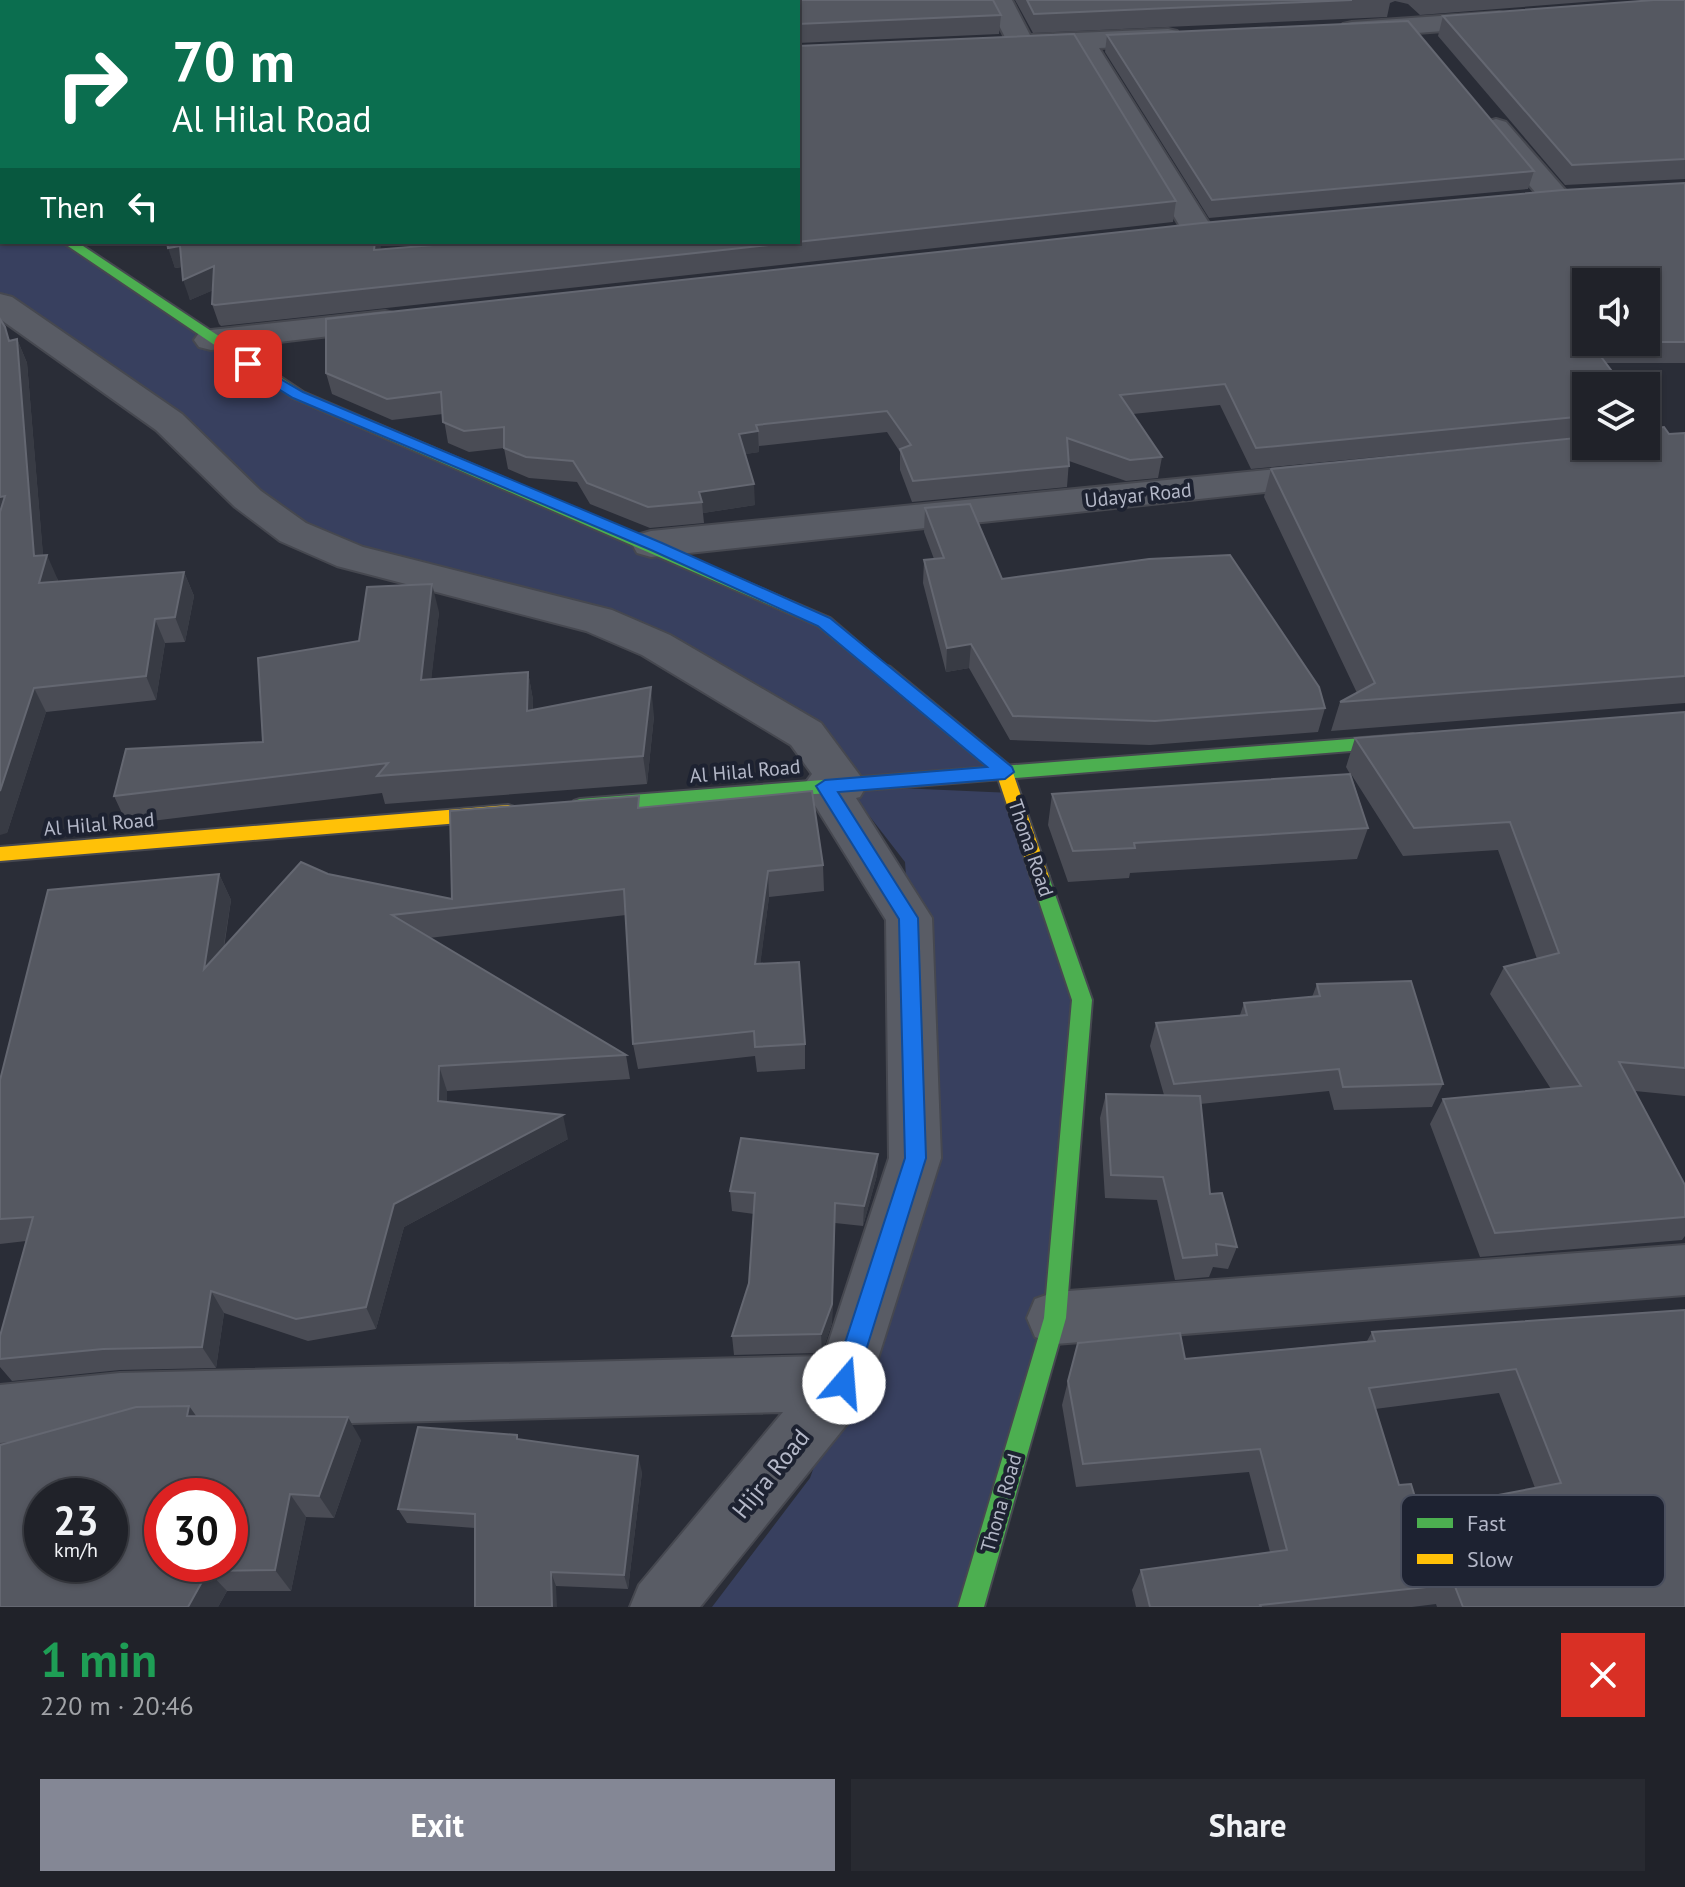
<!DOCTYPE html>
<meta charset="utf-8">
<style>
:root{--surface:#202229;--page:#282a31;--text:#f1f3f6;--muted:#a2a4a8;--line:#3d3f46;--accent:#848795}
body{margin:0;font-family:"PT Sans",sans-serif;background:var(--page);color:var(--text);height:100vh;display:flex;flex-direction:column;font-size:30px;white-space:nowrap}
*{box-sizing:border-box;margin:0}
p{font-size:26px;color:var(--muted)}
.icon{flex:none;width:44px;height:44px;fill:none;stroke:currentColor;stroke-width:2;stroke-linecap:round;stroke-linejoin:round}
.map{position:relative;height:1607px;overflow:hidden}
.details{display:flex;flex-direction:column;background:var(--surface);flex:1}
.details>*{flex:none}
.hud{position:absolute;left:0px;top:0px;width:800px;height:244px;box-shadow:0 2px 6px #0004,0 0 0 2px var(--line);background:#0b6e4f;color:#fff;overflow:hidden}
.controls{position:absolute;left:1572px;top:268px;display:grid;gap:16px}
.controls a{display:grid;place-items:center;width:88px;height:88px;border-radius:0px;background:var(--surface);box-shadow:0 2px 6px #0004,0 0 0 2px var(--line);font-size:40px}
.speed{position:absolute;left:24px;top:1478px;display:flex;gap:16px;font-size:40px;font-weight:700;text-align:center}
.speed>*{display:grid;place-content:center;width:104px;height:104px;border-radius:50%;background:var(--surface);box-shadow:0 2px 6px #0004,0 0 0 2px var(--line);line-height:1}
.speed small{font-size:20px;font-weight:400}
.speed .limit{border:12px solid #d22;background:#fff;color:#111}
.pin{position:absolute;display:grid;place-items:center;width:68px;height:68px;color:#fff;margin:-34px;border-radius:16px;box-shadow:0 4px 12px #0006}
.me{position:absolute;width:88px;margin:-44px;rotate:18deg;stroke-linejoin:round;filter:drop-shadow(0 0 6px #0008)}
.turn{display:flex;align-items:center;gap:28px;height:168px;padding:0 40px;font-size:36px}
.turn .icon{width:104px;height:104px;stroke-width:2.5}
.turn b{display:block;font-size:56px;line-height:68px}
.then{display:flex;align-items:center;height:76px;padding:0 40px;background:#0003;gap:16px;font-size:30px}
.round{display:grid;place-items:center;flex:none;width:84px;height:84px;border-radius:0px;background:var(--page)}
.head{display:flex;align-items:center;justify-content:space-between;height:136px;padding:0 40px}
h1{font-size:48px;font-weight:700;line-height:60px;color:#1e9e55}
.primary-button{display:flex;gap:16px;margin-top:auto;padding:16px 40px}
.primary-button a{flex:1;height:92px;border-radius:0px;background:var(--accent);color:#fff;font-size:32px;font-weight:700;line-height:92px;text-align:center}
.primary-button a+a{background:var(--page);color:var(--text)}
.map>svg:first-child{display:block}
.water{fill:#38405f}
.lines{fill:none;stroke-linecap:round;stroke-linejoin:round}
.street-casing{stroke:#464850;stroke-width:4}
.fast-casing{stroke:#464850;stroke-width:4}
.slow-casing{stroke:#464850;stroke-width:4}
.street{fill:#595c65;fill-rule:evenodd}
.fast{fill:#4caf50;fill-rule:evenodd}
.slow{fill:#ffc107;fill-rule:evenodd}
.wall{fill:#4a4c55;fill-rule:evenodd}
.shaded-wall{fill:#383b44}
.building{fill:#555861;stroke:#646771;stroke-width:2;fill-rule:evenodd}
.route{fill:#1a73e8;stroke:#114b97;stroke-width:2}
.labels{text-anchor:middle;stroke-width:8;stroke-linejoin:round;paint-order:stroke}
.street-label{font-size:20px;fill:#b4b8c8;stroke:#1d2231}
.near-street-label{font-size:24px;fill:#b4b8c8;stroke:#1d2231}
.key{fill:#1d2231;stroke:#4a4f5e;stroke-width:2}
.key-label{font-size:22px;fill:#b4b8c8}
</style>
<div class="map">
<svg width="1685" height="1607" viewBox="0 0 1685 1607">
<rect width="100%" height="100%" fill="#2a2d37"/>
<polygon class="water" points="0,205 2,242 68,242 298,395 824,622 1005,772 854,786 1012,793 1075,980 1055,1318 971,1607 712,1607 810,1478 844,1383 901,1207 909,918 905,862 806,734 612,621 351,557 0,304"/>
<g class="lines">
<g class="street-casing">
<g id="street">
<polygon points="524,0 550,0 551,2 525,2"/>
<polygon points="986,0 1012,0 1030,35 1168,29 1177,31 1181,37 1177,43 1168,45 1099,48 1214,231 1209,238 1198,240 1187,238 1073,49 1011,49"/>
<polygon points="1499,12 1508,14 1512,20 1508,26 1352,38 1343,36 1339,30 1343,24 1352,22"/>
<polygon points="1496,119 1506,122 1567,192 1571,198 1567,204 1556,207 1545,204 1486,134 1482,128 1486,122"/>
<rect x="0" y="196" width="2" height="19"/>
<polygon points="0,294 12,297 182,414 261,491 306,523 363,547 612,610 670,635 821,723 867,785 860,797 856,798 932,918 941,1158 864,1403 700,1607 630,1607 639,1585 783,1412 120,1429 0,1443 0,1385 120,1373 824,1356 889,1158 886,920 803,786 812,774 791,745 642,655 586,631 337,566 280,541 235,507 156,430 0,319"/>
<polygon points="385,311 397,314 402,321 397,328 211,350 199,347 194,340 199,333 211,330"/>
<polygon points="1328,464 1341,468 1346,476 1341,484 651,557 637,553 632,544 637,535 651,531"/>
<polygon points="1685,1245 1685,1295 1055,1344 1035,1337 1027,1318 1035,1299 1055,1292"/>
</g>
</g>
<g class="fast-casing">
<g id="fast">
<polygon points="62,242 77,242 303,392 830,618 892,671 884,677 878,675 818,626 293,398"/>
<polygon points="1413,734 1422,740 1413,746 580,813 574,811 571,806 574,801 580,799"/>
<polygon points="1040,870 1047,872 1049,877 1092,1000 1066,1318 984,1607 958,1607 1044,1318 1072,1000 1031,877 1033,872"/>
</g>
</g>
<g class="slow-casing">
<g id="slow">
<polygon points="884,665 890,667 1011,767 1049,877 1047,882 1033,882 1031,877 997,775 878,675 876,671 878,667"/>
<polygon points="508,805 514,807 517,812 514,817 508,819 0,861 0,847"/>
</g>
</g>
<use href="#street" class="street"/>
<use href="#fast" class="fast"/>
<use href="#slow" class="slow"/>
</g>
<g class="wall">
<polygon points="594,0 993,0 1001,15 999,34 798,43 798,2 594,2"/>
<polygon points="1015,0 1610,0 1420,15 1408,4 1395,1 1390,3 1387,17 1033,33"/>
<polygon points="1685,0 1685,179 1565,185 1438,36 1443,16"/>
<polygon points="1107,35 1534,171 1528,189 1209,218 1105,52"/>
<polygon points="1685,183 1685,363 1606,363 1586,386 1586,437 1251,469 1220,405 1133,414 1162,457 1158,478 1126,481 1069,461 1067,487 912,502 900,470 900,452 887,432 759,446 759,452 745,454 755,505 703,513 704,523 650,528 590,504 577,482 529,478 508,469 504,448 469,452 448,443 443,414 392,420 332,394 326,373"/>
<polygon points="1176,201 1173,222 221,326 219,324 212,304 213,290 190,300 182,267 175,268 167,242 381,242 380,249"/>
<polygon points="17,339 27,363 43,556 58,580 58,582 184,572 194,596 185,642 165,643 156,700 46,712 7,833 11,340"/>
<polygon points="1646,416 1651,422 1648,428 1669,434 1685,433 1685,703 1331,731 1340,702 1357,693 1264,497 1271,469 1646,446"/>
<polygon points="925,508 1002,579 1325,708 1318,732 1150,745 1010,740 969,668 946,672 923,583 924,560 934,559 924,532"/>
<polygon points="439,612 431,679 528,672 533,700 533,710 654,716 647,784 385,804 382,793 127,824 114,796 263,742 359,641"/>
<polygon points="1685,712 1685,1096 1635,1091 1685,1185 1685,1236 1682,1240 1480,1257 1430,1124 1443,1099 1551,1089 1490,994 1504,967 1537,959 1498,850 1403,856 1351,774 1368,828 1357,859 1130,873 1129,878 1068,882 1048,825 1052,794 1350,774 1346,767 1355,738"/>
<polygon points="640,807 823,865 824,891 769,897 760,964 805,1044 805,1069 757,1072 755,1056 638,1069 633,1044 626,915 429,938 626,1055 630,1079 447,1091 447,1102 568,1139 404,1227 376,1329 308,1341 224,1313 216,1368 120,1370 12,1381 0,1367 0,1336 26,1241 0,1244 0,1080 219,874 231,900 224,948 328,874 452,899"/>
<polygon points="1317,984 1443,1084 1432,1107 1334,1110 1329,1091 1200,1104 1210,1194 1237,1247 1228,1269 1213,1267 1209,1277 1175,1280 1157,1200 1105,1198 1100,1118 1106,1094 1164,1095 1150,1046 1156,1023 1240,1015 1244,1003 1312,997"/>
<polygon points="878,1154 877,1175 863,1226 835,1223 832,1323 822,1353 734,1355 732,1336 749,1283 754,1214 732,1211 730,1191"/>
<path d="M 1685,1310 L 1685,1607 L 1437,1607 L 1436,1604 L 1412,1607 L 1136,1607 L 1132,1590 L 1141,1570 L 1270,1552 L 1249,1472 L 1076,1487 L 1062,1405 L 1068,1381 L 1185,1359 L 1367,1341 L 1372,1332 ZM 1499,1393 L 1535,1488 L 1419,1510 L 1399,1485 L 1375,1409 Z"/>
<polygon points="189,1406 196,1416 361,1440 334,1518 306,1517 291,1591 227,1591 218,1607 0,1607"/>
<polygon points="519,1440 642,1472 628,1589 556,1586 475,1528 407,1523 398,1509"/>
</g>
<g class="shaded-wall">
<polygon points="2,152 2,174 0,174 0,153"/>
<polygon points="375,242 381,242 379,270 374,250"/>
<polygon points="180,246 186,266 175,268 168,248"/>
<polygon points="214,266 221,287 190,300 183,280"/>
<polygon points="17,339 27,363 44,566 47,555 58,580 50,608 39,583 34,556"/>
<polygon points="758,431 759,452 740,455 739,434"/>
<polygon points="754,484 755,505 703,513 702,502 699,492"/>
<polygon points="5,496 0,523 0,497"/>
<polygon points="184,572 194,596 185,642 175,617"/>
<polygon points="432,584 439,612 428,708 421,680"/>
<polygon points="155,619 165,643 156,700 146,676"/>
<polygon points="971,644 969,668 946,672 947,648"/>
<polygon points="528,672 533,700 532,739 527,711"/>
<polygon points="651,687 654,716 647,784 643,756"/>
<polygon points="34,688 46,712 7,833 0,835 0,791"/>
<polygon points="768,871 769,897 757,990 755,964"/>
<polygon points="219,874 231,900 216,994 204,969"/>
<polygon points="439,1066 447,1091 447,1125 438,1101"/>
<polygon points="563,1115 568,1139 404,1227 376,1329 366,1307 394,1204"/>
<polygon points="878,1154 877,1175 863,1226 864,1206"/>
<polygon points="835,1203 832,1323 822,1353 821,1334"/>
<polygon points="211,1291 224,1313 216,1368 202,1347"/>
<polygon points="189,1406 206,1430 187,1416"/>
<polygon points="348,1417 361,1440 334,1518 319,1496"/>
<polygon points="638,1456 642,1472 628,1589 624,1575"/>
<polygon points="290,1494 306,1517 291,1591 275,1570"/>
<polygon points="208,1571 227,1591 218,1607 188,1607"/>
<polygon points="551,1572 556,1586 557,1607 552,1607"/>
</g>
<g class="building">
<polygon points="0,0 525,0 526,2 2,2 2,152 0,153"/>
<polygon points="594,0 993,0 1001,15 798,24 798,2 595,2"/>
<polygon points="1027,0 1352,0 1034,14"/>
<polygon points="1654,0 1685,0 1685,159 1572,165 1443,16"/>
<polygon points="1408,21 1534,171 1212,200 1107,35"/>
<polygon points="1074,34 1176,201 215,305 212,304 214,266 183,280 180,246 168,248 167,242 375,242 374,250 470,242 798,242 798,46"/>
<path d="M 1685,183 L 1685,342 L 1590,342 L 1623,386 L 1586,386 L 1586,416 L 1256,448 L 1225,384 L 1120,395 L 1162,457 L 1130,460 L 1067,438 L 1069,466 L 913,481 L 900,449 L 911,445 L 887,411 L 756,425 L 758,431 L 739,434 L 754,484 L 699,492 L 702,502 L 648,507 L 587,483 L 573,461 L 526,457 L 504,448 L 504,427 L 464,431 L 443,422 L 441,392 L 387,399 L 326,373 L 326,319 L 1202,223 L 1563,190 ZM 1586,282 L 1646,282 L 1646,342 L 1586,342 Z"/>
<polygon points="0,319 5,327 9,341 17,339 34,556 47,555 39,583 184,572 175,617 155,619 146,676 34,688 0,791 0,512 5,496 0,497"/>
<polygon points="1664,427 1669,434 1685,433 1685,676 1340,702 1375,683 1271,469 1586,437 1586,446 1646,446 1646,429"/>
<polygon points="970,504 1002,579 1149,559 1230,555 1319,687 1325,708 1155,721 1013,716 971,644 947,648 924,560 944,558 925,508"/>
<polygon points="432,584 421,680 528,672 527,711 651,687 643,756 377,776 388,763 114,796 126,749 263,742 258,658 359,641 367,587"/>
<polygon points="1685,712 1685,1068 1619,1062 1685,1185 1685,1217 1495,1233 1443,1099 1581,1086 1504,967 1559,953 1510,822 1414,828 1355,738"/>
<polygon points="1350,774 1368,828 1134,843 1135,848 1073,851 1052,794"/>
<polygon points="812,791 823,865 768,871 755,964 799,962 805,1044 755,1047 754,1031 633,1044 624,889 392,915 626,1055 439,1066 438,1101 563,1115 394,1204 366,1307 296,1319 211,1291 202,1347 103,1349 0,1359 0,1336 33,1217 0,1219 0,1080 48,890 219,874 204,969 301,862 328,874 452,899 450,811 639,796 638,808"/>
<polygon points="1411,981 1443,1084 1343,1087 1339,1069 1174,1084 1156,1023 1247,1015 1244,1003 1320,996 1317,984"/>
<polygon points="1106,1094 1200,1096 1210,1194 1222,1193 1237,1247 1216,1244 1217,1255 1183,1258 1163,1177 1111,1175"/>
<polygon points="741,1138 878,1154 864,1206 835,1203 832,1304 821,1334 732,1336 749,1283 755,1193 730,1191"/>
<path d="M 1685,1310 L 1685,1607 L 1463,1607 L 1454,1584 L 1260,1605 L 1261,1607 L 1150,1607 L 1141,1570 L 1287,1550 L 1260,1449 L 1083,1464 L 1068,1381 L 1078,1343 L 1180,1333 L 1185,1359 L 1375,1341 L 1372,1332 ZM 1516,1369 L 1561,1483 L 1419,1510 L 1411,1484 L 1399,1485 L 1369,1388 Z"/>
<path d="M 189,1406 L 187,1416 L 348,1417 L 319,1496 L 290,1494 L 275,1570 L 208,1571 L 188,1607 L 0,1607 L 0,1445 L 136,1407 ZM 42,1496 L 110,1496 L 110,1564 L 42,1564 ZM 162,1496 L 230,1496 L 230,1564 L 162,1564 Z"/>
<polygon points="418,1427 517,1435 517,1439 638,1456 624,1575 551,1572 552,1607 475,1607 475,1514 398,1509"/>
</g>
<polygon class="route" points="248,360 303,392 662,543 830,618 1012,767 1014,772 1005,779 838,792 918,918 926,1158 853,1392 844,1395 836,1392 832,1383 905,1158 899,919 816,786 825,780 987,767 818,626 651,550 293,398 243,367 241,364"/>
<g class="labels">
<g class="street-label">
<text transform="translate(1138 495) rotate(-6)" y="7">Udayar Road</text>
<text transform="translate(745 771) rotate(-5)" y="7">Al Hilal Road</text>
<text transform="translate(99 824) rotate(-5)" y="7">Al Hilal Road</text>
<text transform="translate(1031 848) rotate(71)" y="7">Thona Road</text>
<text transform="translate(1001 1503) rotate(-74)" y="7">Thona Road</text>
</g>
<g class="near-street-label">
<text transform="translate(771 1474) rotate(-51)" y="8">Hijra Road</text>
</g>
</g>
<rect x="1401" y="1495" width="264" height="92" rx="12" class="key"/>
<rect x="1417" y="1518" width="36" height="10" fill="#4caf50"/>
<rect x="1417" y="1554" width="36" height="10" fill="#ffc107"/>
<g class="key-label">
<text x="1467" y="1531">Fast</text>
<text x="1467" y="1567">Slow</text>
</g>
</svg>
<div class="controls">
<a><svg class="icon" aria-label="sound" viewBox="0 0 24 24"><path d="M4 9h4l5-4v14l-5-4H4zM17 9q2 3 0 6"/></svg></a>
<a><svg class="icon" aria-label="layers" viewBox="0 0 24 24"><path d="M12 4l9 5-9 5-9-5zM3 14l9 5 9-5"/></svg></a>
</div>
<div class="speed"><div>23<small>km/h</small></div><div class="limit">30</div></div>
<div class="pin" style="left:248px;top:364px;background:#d93025"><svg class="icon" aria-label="arrive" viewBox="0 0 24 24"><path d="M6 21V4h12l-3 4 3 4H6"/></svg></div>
<svg class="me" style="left:844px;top:1383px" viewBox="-20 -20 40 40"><circle r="19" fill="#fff"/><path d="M0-13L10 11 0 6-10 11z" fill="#1a73e8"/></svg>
<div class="hud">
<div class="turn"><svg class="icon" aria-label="right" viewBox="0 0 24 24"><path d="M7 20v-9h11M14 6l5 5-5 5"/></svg><div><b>70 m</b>Al Hilal Road</div></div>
<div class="then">Then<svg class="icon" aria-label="left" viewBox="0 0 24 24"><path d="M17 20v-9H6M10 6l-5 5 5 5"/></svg></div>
</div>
</div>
<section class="details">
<div class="head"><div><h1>1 min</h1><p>220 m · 20:46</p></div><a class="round" style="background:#d93025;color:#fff"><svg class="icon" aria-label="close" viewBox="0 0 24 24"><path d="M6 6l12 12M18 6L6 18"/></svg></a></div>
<div class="primary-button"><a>Exit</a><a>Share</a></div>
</section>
